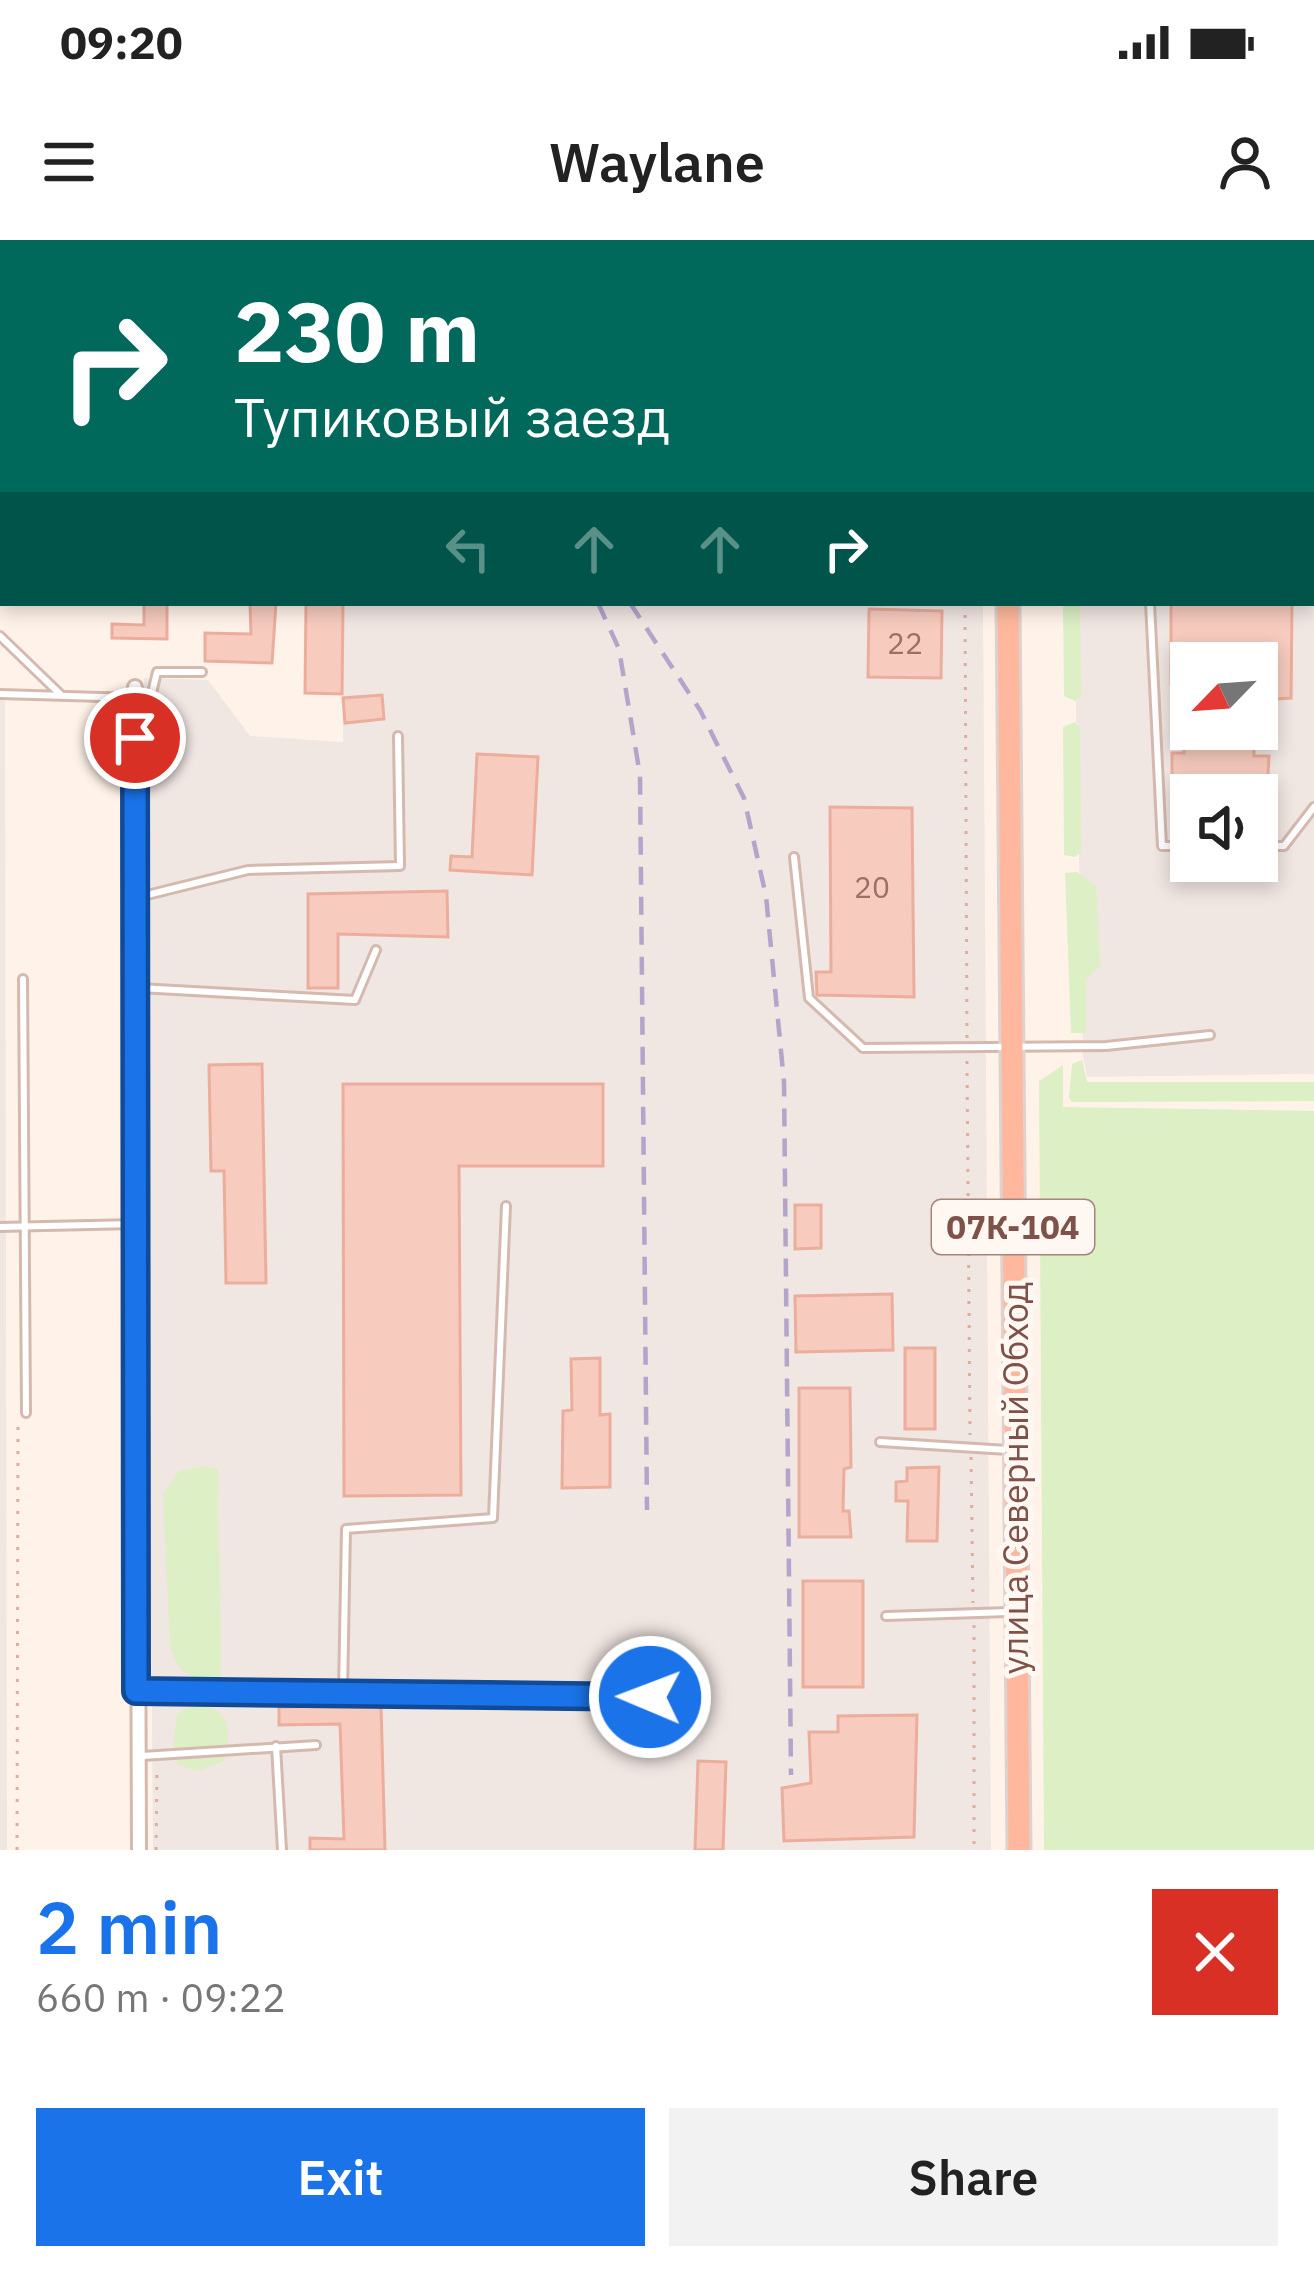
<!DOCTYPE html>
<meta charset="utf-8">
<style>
:root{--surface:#fff;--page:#f2f2f2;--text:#222;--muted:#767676;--accent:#1a73e8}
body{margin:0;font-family:"IBM Plex Sans",sans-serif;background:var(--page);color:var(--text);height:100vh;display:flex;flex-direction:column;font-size:45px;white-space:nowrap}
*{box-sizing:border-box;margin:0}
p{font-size:39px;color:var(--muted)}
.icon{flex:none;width:66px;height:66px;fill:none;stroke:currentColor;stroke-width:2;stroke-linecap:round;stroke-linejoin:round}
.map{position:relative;height:1610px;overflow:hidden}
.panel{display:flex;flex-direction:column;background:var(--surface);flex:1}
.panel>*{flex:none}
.top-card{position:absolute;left:0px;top:0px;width:1314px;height:366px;box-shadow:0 6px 18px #0003;background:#00695c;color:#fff;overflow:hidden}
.needle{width:78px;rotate:245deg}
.controls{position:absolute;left:1170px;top:402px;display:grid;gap:24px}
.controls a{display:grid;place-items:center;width:108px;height:108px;border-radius:0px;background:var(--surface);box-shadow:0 6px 18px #0003;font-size:60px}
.pin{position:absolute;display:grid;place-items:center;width:102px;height:102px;color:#fff;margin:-51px;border:6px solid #fff;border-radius:50%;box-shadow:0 3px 12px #0007}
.me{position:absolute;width:132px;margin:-66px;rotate:271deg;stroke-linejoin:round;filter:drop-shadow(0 0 9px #0008)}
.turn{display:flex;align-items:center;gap:42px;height:252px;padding:0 36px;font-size:54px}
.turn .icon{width:156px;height:156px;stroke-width:2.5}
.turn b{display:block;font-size:84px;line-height:102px}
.lanes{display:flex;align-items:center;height:114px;padding:0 36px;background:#0003;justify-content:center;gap:60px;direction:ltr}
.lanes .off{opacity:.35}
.round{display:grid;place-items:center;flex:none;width:126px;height:126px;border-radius:0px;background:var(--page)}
.overview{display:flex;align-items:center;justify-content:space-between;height:204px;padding:0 36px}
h1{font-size:72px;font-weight:600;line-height:90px;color:var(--accent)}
.cta{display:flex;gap:24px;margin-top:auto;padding:24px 36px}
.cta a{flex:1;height:138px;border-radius:0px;background:var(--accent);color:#fff;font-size:48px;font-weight:600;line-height:138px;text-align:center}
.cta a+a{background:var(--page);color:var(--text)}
.status{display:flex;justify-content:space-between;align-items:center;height:84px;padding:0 60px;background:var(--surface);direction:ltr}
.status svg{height:33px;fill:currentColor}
header{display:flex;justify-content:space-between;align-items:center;height:156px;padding:0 36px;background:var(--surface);font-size:54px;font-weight:600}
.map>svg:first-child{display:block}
.industrial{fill:#f0e6e2;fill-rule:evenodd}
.green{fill:#ddefc5}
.building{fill:#f7cbbe;stroke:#ecad9c;stroke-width:3}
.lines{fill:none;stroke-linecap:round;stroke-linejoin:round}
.service-casing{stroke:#d5b9af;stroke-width:12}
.minor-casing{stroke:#d5b9af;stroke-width:18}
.trunk-casing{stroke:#ddd2cf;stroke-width:27}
.path{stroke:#dead9f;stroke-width:3;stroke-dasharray:3 9;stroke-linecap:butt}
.service{stroke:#fff;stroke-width:6}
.minor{stroke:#fff;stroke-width:12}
.trunk{stroke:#ffb89d;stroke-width:21}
.rail{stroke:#b3a4cc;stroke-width:4.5;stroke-dasharray:18 12;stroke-linecap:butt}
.route-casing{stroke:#114b97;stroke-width:30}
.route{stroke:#1a73e8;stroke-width:21}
.labels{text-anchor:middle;stroke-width:10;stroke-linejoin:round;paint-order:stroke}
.number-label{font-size:30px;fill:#9c7066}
.shield{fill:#fff8f2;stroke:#a5847b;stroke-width:3}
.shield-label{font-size:33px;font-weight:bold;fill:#7e5248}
.street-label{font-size:36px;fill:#7e5248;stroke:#fff8f2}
</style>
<div class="status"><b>09:20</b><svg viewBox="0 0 49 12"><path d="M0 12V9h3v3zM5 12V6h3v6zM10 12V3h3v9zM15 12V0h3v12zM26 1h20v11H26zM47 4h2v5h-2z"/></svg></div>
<header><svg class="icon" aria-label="menu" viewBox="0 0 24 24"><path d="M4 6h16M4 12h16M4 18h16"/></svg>Waylane<svg class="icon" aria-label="person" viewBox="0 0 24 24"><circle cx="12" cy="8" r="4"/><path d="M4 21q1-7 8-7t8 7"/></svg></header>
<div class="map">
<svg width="1314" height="1610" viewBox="0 0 1314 1610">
<rect width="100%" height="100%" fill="#fff3e9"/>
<g class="industrial">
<path d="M 1161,0 L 1314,0 L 1314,834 L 1087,837 L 1083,817 L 1074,363 L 1311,363 L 1311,3 ZM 1191,423 L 1257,423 L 1257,489 L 1191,489 ZM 1191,555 L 1257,555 L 1257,621 L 1191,621 Z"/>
<polygon points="343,363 983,363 991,1610 153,1610 144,438 208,440 250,496 343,502"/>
<polygon points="0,450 5,463 7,1610 0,1610"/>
</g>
<g class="green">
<polygon points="1063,363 1080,363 1081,456 1075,461 1064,456"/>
<polygon points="1075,482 1080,488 1081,612 1075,617 1064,615 1063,487"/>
<polygon points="1077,632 1096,646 1100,726 1086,739 1086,793 1071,793 1065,633"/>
<polygon points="1082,820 1087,842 1314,842 1314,861 1072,862 1069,858 1072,824"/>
<polygon points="1063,825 1063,867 1314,871 1314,1610 1044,1610 1039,841"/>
<path d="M 204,1226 L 218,1229 L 221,1446 C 191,1437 177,1436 170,1403 L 163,1255 L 179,1231 Z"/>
<path d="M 197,1463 C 231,1470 231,1492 224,1521 L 198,1531 L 178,1525 L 173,1508 L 177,1474 Z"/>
</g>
<g class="building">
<polygon points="144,363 167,363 167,399 112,398 112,384 144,385"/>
<polygon points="250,363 276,363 272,423 205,421 205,393 251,394"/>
<polygon points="306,363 343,363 342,454 305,453"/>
<polygon points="1171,363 1292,363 1291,458 1257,460 1257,423 1191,423 1191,444 1171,444"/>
<polygon points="869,369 942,371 941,438 868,437"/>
<polygon points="382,455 384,479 345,483 343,458"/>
<polygon points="1184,489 1254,489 1254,516 1269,516 1267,555 1191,555 1191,572 1172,571 1172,513 1184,513"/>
<polygon points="477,514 538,517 532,635 450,630 451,616 472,617"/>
<polygon points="830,567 912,568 914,757 817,755 816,732 831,732"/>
<polygon points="447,651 448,697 338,694 338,748 308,748 308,654"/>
<polygon points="262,824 266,1043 226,1043 224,931 211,931 209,825"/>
<polygon points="343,844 603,844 603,926 459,926 461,1255 344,1256"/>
<polygon points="795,965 821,965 821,1008 795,1009"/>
<polygon points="892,1054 893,1110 796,1112 795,1056"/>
<rect x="905" y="1108" width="30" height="81"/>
<polygon points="600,1118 600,1175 610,1174 610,1247 562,1248 563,1171 572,1170 571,1119"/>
<polygon points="799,1148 850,1148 851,1227 844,1229 843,1271 849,1271 851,1297 799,1297"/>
<polygon points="939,1227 937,1301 907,1301 908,1261 896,1261 896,1242 907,1241 907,1228"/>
<rect x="803" y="1341" width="60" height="106"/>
<polygon points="381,1465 385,1610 310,1610 310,1598 344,1599 340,1484 279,1485 279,1467"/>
<polygon points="917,1475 914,1597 784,1601 782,1548 811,1543 809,1492 838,1492 838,1476"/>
<polygon points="698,1521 726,1522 723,1610 695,1610"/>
</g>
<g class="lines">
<g class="service-casing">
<g id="service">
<polyline points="1097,3 1098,0"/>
<polyline points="1311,16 1314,16"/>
<polyline points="1311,253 1314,253"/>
<polyline points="1150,363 1162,606 1191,606"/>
<polyline points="0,396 60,454"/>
<polyline points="0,454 135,458 151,457 157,432 202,432"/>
<polyline points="1257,606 1284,606 1314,567"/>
<polyline points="794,617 809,758 863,808 1106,806 1210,795"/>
<polyline points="139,657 248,630 400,626 398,496"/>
<polyline points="23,739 26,1173"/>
<polyline points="139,748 355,760 376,710"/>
<polyline points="0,987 136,984"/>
<polyline points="880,1202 1008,1210"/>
<polyline points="886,1376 1009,1372"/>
<polyline points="140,1451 693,1458"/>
<polyline points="343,1453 346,1289 493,1278 506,966"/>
<polyline points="276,1506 282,1610"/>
<polyline points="142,1516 316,1505"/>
</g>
</g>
<g class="minor-casing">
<polyline id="minor" points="135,447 139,1610"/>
</g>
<g class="trunk-casing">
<g id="trunk">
<polyline points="1007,0 1007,3"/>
<polyline points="1008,363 1019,1610"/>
</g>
</g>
<g class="path">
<polyline points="965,363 967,799"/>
<polyline points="967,821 970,1195"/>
<polyline points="971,1217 973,1363"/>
<polyline points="974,1385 974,1610"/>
<polyline points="17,1610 18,1181"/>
<polyline points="156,1610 157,1528"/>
</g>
<use href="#service" class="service"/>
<use href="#minor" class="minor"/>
<use href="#trunk" class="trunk"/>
<g class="rail">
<polyline points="126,3 134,0"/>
<polyline points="0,25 3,25"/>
<polyline points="598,363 619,409 640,535 647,1270"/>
<polyline points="630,363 700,470 744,558 766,656 784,842 791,1535"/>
</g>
</g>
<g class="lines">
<g class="route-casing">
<polyline id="route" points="135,498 136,1451 650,1457"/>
</g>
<use href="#route" class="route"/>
</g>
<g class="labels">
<g class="number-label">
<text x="905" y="414">22</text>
<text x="872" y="658">20</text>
</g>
<rect class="shield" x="932" y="960" width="162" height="54" rx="9"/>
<g class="shield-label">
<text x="1013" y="999">07К-104</text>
</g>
<g class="street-label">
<text transform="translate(1015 1238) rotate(-90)" y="13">улица Северный Обход</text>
</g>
</g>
</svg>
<div class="controls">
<a><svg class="needle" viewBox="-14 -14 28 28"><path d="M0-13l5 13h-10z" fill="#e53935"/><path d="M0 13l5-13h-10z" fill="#767676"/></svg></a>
<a><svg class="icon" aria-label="sound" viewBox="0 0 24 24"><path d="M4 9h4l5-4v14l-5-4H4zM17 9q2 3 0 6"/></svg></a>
</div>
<div class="pin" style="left:135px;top:498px;background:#d93025"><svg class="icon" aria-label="arrive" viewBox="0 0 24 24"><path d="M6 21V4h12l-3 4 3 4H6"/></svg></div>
<svg class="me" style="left:650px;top:1457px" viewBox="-20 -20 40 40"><circle r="17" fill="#1a73e8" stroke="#fff" stroke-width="3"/><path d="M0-11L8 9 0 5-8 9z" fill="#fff"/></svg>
<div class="top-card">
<div class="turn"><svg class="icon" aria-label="right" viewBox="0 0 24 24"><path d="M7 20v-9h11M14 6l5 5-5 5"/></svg><div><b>230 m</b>Тупиковый заезд</div></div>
<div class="lanes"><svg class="icon off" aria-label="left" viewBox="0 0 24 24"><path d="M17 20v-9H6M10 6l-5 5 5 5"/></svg><svg class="icon off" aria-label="ahead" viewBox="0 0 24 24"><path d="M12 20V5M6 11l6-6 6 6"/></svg><svg class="icon off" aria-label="ahead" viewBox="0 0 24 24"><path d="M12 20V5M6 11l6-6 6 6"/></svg><svg class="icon" aria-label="right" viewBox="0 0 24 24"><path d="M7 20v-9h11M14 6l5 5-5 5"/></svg></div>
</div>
</div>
<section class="panel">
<div class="overview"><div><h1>2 min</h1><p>660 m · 09:22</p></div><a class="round" style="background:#d93025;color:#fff"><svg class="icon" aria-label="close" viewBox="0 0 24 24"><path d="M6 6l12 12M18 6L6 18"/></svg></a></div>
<div class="cta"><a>Exit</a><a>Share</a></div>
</section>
